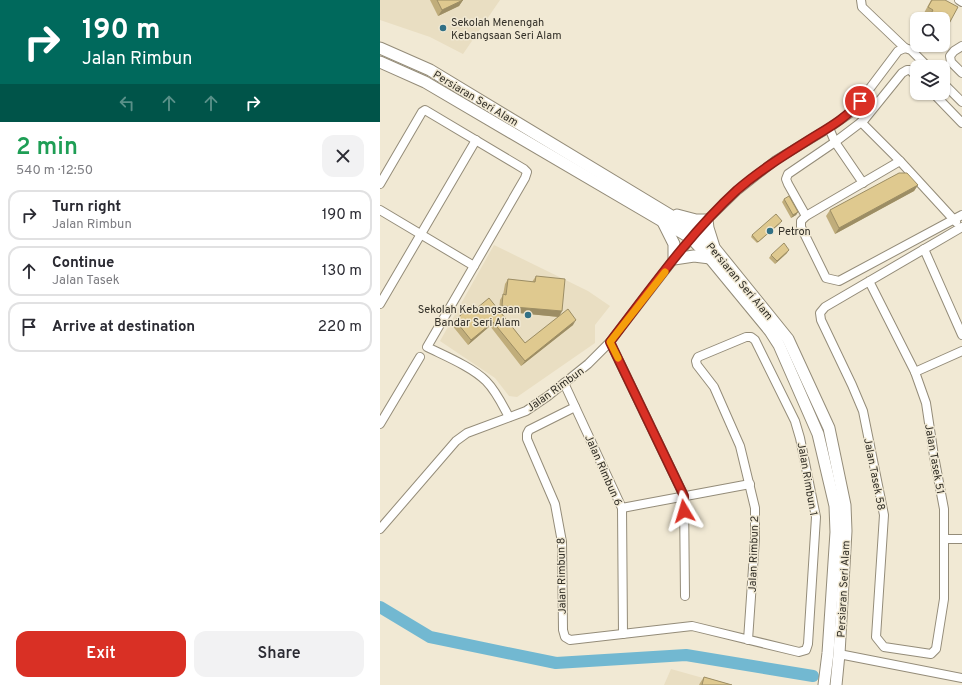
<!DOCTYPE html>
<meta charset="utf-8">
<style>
:root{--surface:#fff;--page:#f2f2f3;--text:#2b2b33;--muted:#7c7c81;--line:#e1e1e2;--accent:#d93025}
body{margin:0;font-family:Overpass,sans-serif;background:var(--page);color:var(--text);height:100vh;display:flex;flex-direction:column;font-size:15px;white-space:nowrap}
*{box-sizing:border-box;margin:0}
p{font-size:13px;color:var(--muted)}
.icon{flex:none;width:22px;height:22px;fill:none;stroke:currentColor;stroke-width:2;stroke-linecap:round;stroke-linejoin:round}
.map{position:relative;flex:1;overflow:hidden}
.drawer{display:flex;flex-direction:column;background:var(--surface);width:380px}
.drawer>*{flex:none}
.guide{background:#00695c;color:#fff;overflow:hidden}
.controls{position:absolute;left:530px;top:12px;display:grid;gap:8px}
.controls a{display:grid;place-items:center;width:40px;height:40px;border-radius:8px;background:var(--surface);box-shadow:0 1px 3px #0004;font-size:20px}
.pin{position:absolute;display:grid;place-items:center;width:34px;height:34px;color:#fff;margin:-17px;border:2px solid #fff;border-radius:50%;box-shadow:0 1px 4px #0007}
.me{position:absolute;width:44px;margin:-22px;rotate:353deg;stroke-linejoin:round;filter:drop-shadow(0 0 3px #0008)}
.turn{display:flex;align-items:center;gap:14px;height:84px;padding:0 16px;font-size:18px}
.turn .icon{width:52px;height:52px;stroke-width:2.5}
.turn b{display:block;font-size:28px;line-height:34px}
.lanes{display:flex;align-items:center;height:38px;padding:0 16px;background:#0003;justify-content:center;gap:20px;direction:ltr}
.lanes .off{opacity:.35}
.round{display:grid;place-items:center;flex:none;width:42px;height:42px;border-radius:12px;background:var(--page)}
.head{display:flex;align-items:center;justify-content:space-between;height:68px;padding:0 16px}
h1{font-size:24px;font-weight:600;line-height:30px;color:#1e9e55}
.action{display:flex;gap:8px;margin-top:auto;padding:8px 16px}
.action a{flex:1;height:46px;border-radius:12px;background:var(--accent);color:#fff;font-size:16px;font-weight:600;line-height:46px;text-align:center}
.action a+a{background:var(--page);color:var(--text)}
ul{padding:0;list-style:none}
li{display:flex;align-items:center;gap:12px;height:50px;margin:0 8px 6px;padding:0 8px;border:2px solid var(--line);border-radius:12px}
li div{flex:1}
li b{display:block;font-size:15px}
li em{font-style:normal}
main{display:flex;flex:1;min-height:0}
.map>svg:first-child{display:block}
.built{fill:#e9dec2}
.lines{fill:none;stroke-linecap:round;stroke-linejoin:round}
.river{stroke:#72b8d1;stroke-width:12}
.minor-casing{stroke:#948c79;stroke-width:10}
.secondary-casing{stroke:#948c79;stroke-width:13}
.minor{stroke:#fff;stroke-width:8}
.secondary{stroke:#fff;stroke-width:11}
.wall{fill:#c0ad7b;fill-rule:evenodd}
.shaded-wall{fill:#9c8d64}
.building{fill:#dfc98f;stroke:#9c8d64}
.route-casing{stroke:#8d1f18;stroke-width:10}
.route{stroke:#d93025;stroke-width:7}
.slow{stroke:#f59e0b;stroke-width:7}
.poi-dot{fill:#317085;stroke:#f1e9d4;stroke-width:1.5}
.labels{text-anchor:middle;stroke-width:3;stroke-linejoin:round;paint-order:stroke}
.poi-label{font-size:11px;fill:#322f27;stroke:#f1e9d4;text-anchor:start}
.street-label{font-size:11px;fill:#322f27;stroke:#f1e9d4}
</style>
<main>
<section class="drawer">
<div class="guide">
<div class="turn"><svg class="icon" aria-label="right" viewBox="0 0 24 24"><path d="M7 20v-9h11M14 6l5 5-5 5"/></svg><div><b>190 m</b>Jalan Rimbun</div></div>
<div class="lanes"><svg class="icon off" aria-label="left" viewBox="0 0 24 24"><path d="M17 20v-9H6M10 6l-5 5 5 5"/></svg><svg class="icon off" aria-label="ahead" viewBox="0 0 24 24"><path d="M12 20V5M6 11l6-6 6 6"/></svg><svg class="icon off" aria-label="ahead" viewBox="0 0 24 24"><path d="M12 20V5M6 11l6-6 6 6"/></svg><svg class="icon" aria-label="right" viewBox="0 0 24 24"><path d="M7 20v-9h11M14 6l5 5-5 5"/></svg></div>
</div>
<div class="head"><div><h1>2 min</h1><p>540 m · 12:50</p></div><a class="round"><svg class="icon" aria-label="close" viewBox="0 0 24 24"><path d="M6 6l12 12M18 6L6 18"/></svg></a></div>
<ul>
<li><svg class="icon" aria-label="right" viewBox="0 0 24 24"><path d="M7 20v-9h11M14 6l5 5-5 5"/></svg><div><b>Turn right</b><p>Jalan Rimbun</p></div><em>190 m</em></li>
<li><svg class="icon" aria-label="ahead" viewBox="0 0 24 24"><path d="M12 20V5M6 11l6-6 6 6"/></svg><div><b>Continue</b><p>Jalan Tasek</p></div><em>130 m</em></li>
<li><svg class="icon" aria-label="arrive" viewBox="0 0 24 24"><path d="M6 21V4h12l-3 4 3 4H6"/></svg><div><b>Arrive at destination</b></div><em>220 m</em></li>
</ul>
<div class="action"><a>Exit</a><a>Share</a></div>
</section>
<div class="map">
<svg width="582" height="685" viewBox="0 0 582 685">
<rect width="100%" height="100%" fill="#f1e9d4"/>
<g class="built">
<polygon points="0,0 120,0 83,54 50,37 0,20"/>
<polygon points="114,245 208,291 230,306 215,325 215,343 137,397 129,396 115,378 60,341"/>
<polygon points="291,669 348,685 284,685"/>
</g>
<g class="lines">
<polyline class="river" points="0,607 50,637 176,663 306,655 433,676"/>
<g class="minor-casing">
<g id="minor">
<polyline points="481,0 482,7 525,48"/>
<polyline points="579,0 582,2"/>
<polyline points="582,46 574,51 570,56 571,62 582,73"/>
<polyline points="563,83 582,102"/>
<polyline points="553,93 582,123"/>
<polyline points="481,122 520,161 576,222"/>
<polyline points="449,128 455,142 483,183"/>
<polyline points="520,161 426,216 421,221 421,227 446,278 459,281 582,215"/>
<path d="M 0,184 L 42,112 L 45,110 L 144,169 L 147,172 L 145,178 L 47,347 C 65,356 92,367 106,381 C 116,391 122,404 129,417"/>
<polyline points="0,210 94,266"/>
<polyline points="426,216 408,184 406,179 408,174 455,142 484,120 522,73 527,70 530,70 537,77"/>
<polyline points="544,249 582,335"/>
<polyline points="489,281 535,372 546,403 554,456 564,509 564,599 556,649 551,654 504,647 496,637 504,515 483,411 472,385 441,320 440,313 445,307 582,227"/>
<polyline points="0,304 96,140"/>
<polyline points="230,342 304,496 305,596"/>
<polyline points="535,372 582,351"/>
<polyline points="184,383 242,508 243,634"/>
<polyline points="195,407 149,430 147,434 147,439 175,504 182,542 183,630 185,637 190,640 312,626 419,652 426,650 428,644 436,517 420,438 415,421 375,340 371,337 366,337 318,357 316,361 317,365 334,387 360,446 375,508 375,539 368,640"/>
<polyline points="0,424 40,357"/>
<polyline points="242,508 370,484"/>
<polyline points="0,529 76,441 87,433 146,411 168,396 208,364 230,342 294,259 327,220 358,190 396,160 449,128 472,112 518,51 525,48 531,50 548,67"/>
<polyline points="564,539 582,539"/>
<polyline points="459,654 582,678"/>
</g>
</g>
<g class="secondary-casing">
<g id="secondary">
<polyline points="0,48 50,70 318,232 336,250 408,339 449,428 465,505 466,531 459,654 456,685"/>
<polyline points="0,62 45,82 311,238 330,258 390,331 399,345 438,434 455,506 456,532 448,653 444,685"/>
<polyline points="297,215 316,220 327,220 328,228 334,247"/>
<polyline points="283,222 294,244 294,259 314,256 330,258"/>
</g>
</g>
<use href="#minor" class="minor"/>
<use href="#secondary" class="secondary"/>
</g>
<g class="wall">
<polygon points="50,0 83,0 79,6 58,16"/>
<polygon points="551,0 565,0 565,31 563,34 563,19 547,19 549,16 544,13"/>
<polygon points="538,185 534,191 455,234 446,216 450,210"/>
<polygon points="404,199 418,212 416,215 411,218 402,202"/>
<polygon points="401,223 377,243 371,237 372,235"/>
<polygon points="407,253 395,264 389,258 391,255"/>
<path d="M 156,276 L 179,317 L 193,325 L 141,366 L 110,326 L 88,345 L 71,324 L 75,320 L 97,308 L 119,310 L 120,300 L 123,295 L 125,284 L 128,279 L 152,282 ZM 120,311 L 179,317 L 145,343 Z"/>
<polygon points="324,677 352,685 319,685 320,683"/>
</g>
<g class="shaded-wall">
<polygon points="83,0 79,6 58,16 62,10"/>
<polygon points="538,185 534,191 455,234 459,228"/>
<polygon points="418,212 416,215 411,218 413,215"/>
<polygon points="409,250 407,253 395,264 397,261"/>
<polygon points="122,306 182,311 179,317 118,311"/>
<polygon points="196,320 193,325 141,366 145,361"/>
<polygon points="113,322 110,326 88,345 91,340"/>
</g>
<g class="building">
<polygon points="57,0 83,0 62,10"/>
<polygon points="552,0 565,0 578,7 565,31 563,30 563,19 548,19 553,10 548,7"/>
<polygon points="519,173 527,173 538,185 459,228 450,210"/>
<polygon points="409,196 418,212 413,215 404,199"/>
<polygon points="396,214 402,221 378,242 372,235"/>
<polygon points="404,243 409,250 397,261 391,255"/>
<polygon points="156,276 185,279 182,311 122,306 123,294 126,295 128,279 155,282"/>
<polygon points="109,298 145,343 188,309 196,320 145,361 113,322 91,340 75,320 94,304 97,308"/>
<polygon points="324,677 352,685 322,685"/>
</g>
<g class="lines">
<g class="route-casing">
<path id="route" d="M 304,511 L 304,496 L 230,342 C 270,290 309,234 357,190 C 379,171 403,156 427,141 C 446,129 466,119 480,101"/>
</g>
<use href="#route" class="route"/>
<polyline class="slow" points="238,358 230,342 285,272"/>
</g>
<g class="poi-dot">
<circle cx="63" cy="28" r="4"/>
<circle cx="390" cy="231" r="4"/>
<circle cx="148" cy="315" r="4"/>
</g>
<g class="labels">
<g class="poi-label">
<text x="71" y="26">Sekolah Menengah<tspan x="71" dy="13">Kebangsaan Seri Alam</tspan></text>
<text x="398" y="235">Petron</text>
<text x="140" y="313" text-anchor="end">Sekolah Kebangsaan<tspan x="140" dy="13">Bandar Seri Alam</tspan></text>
</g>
<g class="street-label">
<text transform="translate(96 98) rotate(31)" y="4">Persiaran Seri Alam</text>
<text transform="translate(360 281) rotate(50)" y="4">Persiaran Seri Alam</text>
<text transform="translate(175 389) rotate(-36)" y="4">Jalan Rimbun</text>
<text transform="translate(555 459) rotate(80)" y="4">Jalan Tasek 51</text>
<text transform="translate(224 470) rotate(66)" y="4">Jalan Rimbun 6</text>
<text transform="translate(495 474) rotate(79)" y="4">Jalan Tasek 58</text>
<text transform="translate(428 479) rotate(80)" y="4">Jalan Rimbun 1</text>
<text transform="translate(373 554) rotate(-88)" y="4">Jalan Rimbun 2</text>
<text transform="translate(181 576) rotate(-91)" y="4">Jalan Rimbun 8</text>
<text transform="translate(463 589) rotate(-87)" y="4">Persiaran Seri Alam</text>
</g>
</g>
</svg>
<div class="controls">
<a><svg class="icon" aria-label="search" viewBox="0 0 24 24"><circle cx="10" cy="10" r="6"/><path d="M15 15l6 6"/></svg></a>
<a><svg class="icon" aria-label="layers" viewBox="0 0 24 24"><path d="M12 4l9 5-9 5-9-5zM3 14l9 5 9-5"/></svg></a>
</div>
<div class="pin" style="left:480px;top:101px;background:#d93025"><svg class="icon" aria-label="arrive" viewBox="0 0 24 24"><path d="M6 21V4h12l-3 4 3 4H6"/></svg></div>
<svg class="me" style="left:304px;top:511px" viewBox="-20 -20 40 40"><path d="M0-17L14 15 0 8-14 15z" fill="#d93025" stroke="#fff" stroke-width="4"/></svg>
</div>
</main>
